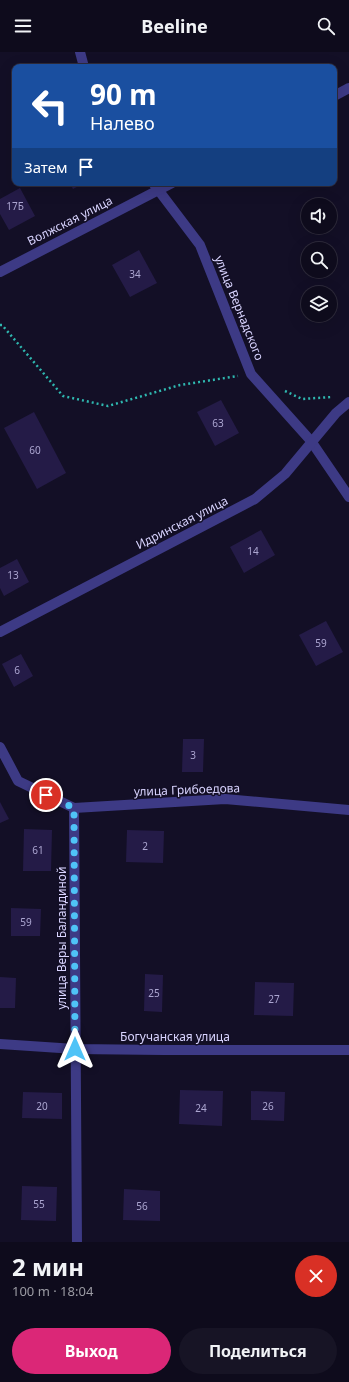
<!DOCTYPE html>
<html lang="ru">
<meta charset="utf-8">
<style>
:root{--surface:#0e0b1c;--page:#171425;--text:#f1f3f6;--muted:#9b9ba3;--line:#2e2b3b;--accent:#db2777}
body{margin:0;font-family:"Noto Sans",sans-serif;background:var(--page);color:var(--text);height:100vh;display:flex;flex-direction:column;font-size:15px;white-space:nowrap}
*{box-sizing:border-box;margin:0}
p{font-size:13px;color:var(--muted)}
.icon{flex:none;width:22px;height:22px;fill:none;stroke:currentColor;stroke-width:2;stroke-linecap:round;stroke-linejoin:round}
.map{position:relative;height:1190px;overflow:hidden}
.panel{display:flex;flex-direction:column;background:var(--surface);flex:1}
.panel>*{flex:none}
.hud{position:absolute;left:12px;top:12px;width:325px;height:122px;border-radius:8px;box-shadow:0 4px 16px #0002,0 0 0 1px var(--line);background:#1a4fa0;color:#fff;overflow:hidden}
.fabs{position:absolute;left:301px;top:146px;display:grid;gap:8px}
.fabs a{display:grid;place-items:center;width:36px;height:36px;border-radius:50%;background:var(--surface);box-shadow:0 4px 16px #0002,0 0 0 1px var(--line);font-size:20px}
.pin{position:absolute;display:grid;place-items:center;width:34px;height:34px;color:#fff;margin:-17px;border:2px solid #fff;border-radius:50%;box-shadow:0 1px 4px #0007}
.me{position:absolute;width:44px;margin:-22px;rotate:0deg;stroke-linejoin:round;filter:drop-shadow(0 0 3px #0008)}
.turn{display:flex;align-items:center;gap:14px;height:84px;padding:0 12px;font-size:18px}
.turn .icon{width:52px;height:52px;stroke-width:2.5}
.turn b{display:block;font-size:28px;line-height:34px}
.then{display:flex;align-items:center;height:38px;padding:0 12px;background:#0003;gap:8px;font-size:15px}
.round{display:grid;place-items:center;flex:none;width:42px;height:42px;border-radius:21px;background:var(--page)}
.overview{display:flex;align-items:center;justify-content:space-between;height:68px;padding:0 12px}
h1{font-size:24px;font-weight:700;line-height:30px}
.cta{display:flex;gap:8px;margin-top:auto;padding:8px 12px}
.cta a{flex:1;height:46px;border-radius:24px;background:var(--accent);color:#fff;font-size:16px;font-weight:700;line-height:46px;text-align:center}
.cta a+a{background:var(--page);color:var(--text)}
header{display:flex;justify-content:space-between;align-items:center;height:52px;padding:0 12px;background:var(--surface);font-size:18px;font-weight:700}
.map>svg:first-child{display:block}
.building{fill:#241b47}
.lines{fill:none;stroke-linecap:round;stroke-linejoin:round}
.path{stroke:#2fb8b0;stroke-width:2.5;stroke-dasharray:2 3;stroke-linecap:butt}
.minor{stroke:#3d3a85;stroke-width:10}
.route{stroke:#4fc3f7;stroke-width:7;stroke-dasharray:0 12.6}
.labels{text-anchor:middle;stroke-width:3;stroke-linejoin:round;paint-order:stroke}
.number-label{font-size:10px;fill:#aca6d1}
.street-label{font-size:12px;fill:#d9d4ff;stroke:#130f26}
</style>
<header><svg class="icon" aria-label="menu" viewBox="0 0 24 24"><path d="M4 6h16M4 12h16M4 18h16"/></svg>Beeline<svg class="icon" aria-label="search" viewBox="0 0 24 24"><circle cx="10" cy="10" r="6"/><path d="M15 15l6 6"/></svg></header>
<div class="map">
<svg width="349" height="1190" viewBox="0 0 349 1190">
<rect width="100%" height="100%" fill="#130f26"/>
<g class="building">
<polygon points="70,131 84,131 73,137"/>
<polygon points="20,136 35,164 9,178 0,162 0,147"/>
<polygon points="139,198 157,231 130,245 112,213"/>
<polygon points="221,348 239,381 215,394 197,360"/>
<polygon points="34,360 66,421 37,437 4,376"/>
<polygon points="261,478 275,503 244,521 230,495"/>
<polygon points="17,507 29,530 4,544 0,536 0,516"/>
<polygon points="326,569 343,600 316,614 299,583"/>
<polygon points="21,602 33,624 14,635 2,612"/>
<polygon points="183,687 204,687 203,720 182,720"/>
<polygon points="0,750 9,767 0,771"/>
<polygon points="24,777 52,778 51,819 23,819"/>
<polygon points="127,778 164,779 163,811 126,810"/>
<polygon points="11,856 41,857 40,884 11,884"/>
<polygon points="145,922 163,923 162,960 144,959"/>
<polygon points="0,925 16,926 15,956 0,956"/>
<polygon points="255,930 294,931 293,964 254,963"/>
<polygon points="180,1038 223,1039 222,1074 179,1072"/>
<polygon points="251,1039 285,1040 284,1069 251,1068"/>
<polygon points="23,1040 62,1041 62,1067 22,1066"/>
<polygon points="22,1134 57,1135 56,1169 21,1168"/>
<polygon points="124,1137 160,1139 160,1169 123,1168"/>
</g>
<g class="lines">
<g class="path">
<polyline points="0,273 2,273 63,344 108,354 180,333 238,324"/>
<polyline points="285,339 302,347 332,345"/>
</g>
<g class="minor">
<polyline points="80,0 84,15"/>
<polyline points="334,44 349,36"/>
<polyline points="153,131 200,193 251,322 311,389 349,445"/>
<polyline points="0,220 172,131"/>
<polyline points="0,580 255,447 285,422 336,361 349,350"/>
<polyline points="0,695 18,729 74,756 77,1190"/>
<polyline points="74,756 225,747 349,758"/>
<polyline points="0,992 75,997 163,998 349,998"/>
</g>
</g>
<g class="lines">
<polyline class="route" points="46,743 74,756 75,997"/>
</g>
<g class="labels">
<g class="number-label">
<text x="15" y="158">17Б</text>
<text x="135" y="226">34</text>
<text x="218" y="375">63</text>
<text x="35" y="402">60</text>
<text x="253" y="503">14</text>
<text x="13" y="527">13</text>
<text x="321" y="595">59</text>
<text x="17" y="622">6</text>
<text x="193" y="707">3</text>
<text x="145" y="798">2</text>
<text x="38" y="802">61</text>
<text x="26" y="874">59</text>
<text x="154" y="945">25</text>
<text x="274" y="951">27</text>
<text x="42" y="1058">20</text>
<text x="268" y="1058">26</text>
<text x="201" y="1060">24</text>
<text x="39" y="1156">55</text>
<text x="142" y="1158">56</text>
</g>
<g class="street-label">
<text transform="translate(70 169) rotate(-27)" y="4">Волжская улица</text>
<text transform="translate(239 256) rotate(68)" y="4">улица Вернадского</text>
<text transform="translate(182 471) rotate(-27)" y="4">Идринская улица</text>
<text transform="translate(187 738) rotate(-2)" y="4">улица Грибоедова</text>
<text transform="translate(62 886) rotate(-90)" y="4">улица Веры Баландиной</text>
<text x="175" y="989">Богучанская улица</text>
</g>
</g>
</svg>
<div class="fabs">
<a><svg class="icon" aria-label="sound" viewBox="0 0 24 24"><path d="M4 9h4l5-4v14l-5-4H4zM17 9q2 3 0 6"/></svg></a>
<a><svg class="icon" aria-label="search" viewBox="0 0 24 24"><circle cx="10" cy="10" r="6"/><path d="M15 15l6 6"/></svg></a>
<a><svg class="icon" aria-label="layers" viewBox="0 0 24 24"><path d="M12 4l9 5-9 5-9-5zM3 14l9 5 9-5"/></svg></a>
</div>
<div class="pin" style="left:46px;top:743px;background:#d93025"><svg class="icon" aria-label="arrive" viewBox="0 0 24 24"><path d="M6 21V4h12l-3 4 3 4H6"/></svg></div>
<svg class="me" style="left:75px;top:997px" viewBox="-20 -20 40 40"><path d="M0-17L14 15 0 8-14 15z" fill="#4fc3f7" stroke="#fff" stroke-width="4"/></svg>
<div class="hud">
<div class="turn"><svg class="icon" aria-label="left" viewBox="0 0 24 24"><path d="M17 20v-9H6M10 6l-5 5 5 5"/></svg><div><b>90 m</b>Налево</div></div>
<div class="then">Затем<svg class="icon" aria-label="arrive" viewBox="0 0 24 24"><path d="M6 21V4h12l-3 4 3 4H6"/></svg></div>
</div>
</div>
<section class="panel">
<div class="overview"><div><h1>2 мин</h1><p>100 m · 18:04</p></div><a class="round" style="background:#d93025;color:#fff"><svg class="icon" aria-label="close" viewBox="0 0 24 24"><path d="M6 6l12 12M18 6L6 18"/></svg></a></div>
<div class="cta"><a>Выход</a><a>Поделиться</a></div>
</section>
